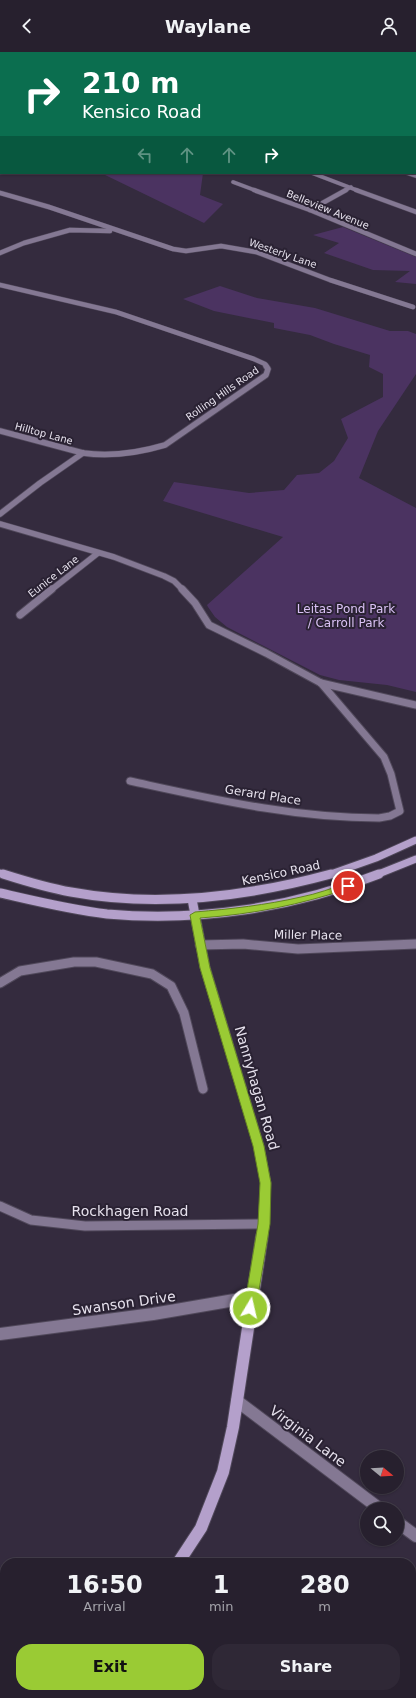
<!DOCTYPE html>
<style>
:root{--surface:#27202e;--page:#2f2836;--text:#f1f3f6;--muted:#a4a3aa;--line:#433e4a;--accent:#9acb34}
body{margin:0;font-family:"DejaVu Sans",sans-serif;background:var(--page);color:var(--text);height:100vh;display:flex;flex-direction:column;font-size:15px;white-space:nowrap}
*{box-sizing:border-box;margin:0}
p{font-size:13px;color:var(--muted)}
.icon{flex:none;width:22px;height:22px;fill:none;stroke:currentColor;stroke-width:2;stroke-linecap:round;stroke-linejoin:round}
.map{position:relative;flex:1;overflow:hidden}
.details{position:absolute;left:0px;top:1506px;width:416px;height:140px;display:flex;flex-direction:column;background:var(--surface);border-radius:16px 16px 0 0;box-shadow:0 1px 3px #0004,0 0 0 1px var(--line)}
.details>*{flex:none}
.guide{position:absolute;left:0px;top:0px;width:416px;height:122px;box-shadow:0 1px 3px #0004,0 0 0 1px var(--line);background:#0b6e4f;color:#fff;overflow:hidden}
.needle{width:26px;rotate:108deg}
.controls{position:absolute;left:360px;top:1398px;display:grid;gap:8px}
.controls a{display:grid;place-items:center;width:44px;height:44px;border-radius:50%;background:var(--surface);box-shadow:0 1px 3px #0004,0 0 0 1px var(--line);font-size:20px}
.pin{position:absolute;display:grid;place-items:center;width:34px;height:34px;color:#fff;margin:-17px;border:2px solid #fff;border-radius:50%;box-shadow:0 1px 4px #0007}
.me{position:absolute;width:44px;margin:-22px;rotate:9deg;stroke-linejoin:round;filter:drop-shadow(0 0 3px #0008)}
.turn{display:flex;align-items:center;gap:14px;height:84px;padding:0 16px;font-size:18px}
.turn .icon{width:52px;height:52px;stroke-width:2.5}
.turn b{display:block;font-size:28px;line-height:34px}
.lanes{display:flex;align-items:center;height:38px;padding:0 16px;background:#0003;justify-content:center;gap:20px;direction:ltr}
.lanes .off{opacity:.35}
.eta{display:flex;justify-content:space-evenly;align-items:center;height:68px;text-align:center}
.eta b{font-size:24px;font-weight:600;line-height:28px}
.action{display:flex;gap:8px;margin-top:auto;padding:8px 16px}
.action a{flex:1;height:46px;border-radius:16px;background:var(--accent);color:#111;font-size:16px;font-weight:600;line-height:46px;text-align:center}
.action a+a{background:var(--page);color:var(--text)}
header{display:flex;justify-content:space-between;align-items:center;height:52px;padding:0 16px;background:var(--surface);font-size:18px;font-weight:600}
.map>svg:first-child{display:block}
.green{fill:#4b3361}
.lines{fill:none;stroke-linecap:round;stroke-linejoin:round}
.street-far5-casing{stroke:#50485a;stroke-width:4.5}
.street-far4-casing{stroke:#50485a;stroke-width:5.5}
.street-far3-casing{stroke:#50485a;stroke-width:7}
.street-far2-casing{stroke:#50485a;stroke-width:9}
.street-far1-casing{stroke:#50485a;stroke-width:11}
.street-casing{stroke:#50485a;stroke-width:14}
.secondary-far3-casing{stroke:#50485a;stroke-width:4.5}
.secondary-far2-casing{stroke:#50485a;stroke-width:9}
.secondary-far1-casing{stroke:#50485a;stroke-width:11}
.secondary-casing{stroke:#50485a;stroke-width:14}
.street-far5{stroke:#847893;stroke-width:3.5}
.street-far4{stroke:#847893;stroke-width:4.5}
.street-far3{stroke:#847893;stroke-width:5.5}
.street-far2{stroke:#847893;stroke-width:7}
.street-far1{stroke:#847893;stroke-width:9}
.street{stroke:#847893;stroke-width:12}
.secondary-far3{stroke:#b4a0cb;stroke-width:3.5}
.secondary-far2{stroke:#b4a0cb;stroke-width:7}
.secondary-far1{stroke:#b4a0cb;stroke-width:9}
.secondary{stroke:#b4a0cb;stroke-width:12}
.wall{fill:#534a5d}
.building{fill:#635b6c;stroke:#777080}
.route{fill:#9acb34;stroke:#648422}
.labels{text-anchor:middle;stroke-width:4;stroke-linejoin:round;paint-order:stroke}
.far-street-label{font-size:10px;fill:#e6e1ed;stroke:#2a2233}
.park-label{font-size:12px;fill:#dac2f5;stroke:#2a2233}
.street-label{font-size:12px;fill:#e6e1ed;stroke:#2a2233}
.near-street-label{font-size:14px;fill:#e6e1ed;stroke:#2a2233}
</style>
<header><svg class="icon" aria-label="back" viewBox="0 0 24 24"><path d="M15 5l-7 7 7 7"/></svg>Waylane<svg class="icon" aria-label="person" viewBox="0 0 24 24"><circle cx="12" cy="8" r="4"/><path d="M4 21q1-7 8-7t8 7"/></svg></header>
<div class="map">
<svg width="416" height="1646" viewBox="0 0 416 1646">
<rect width="100%" height="100%" fill="#342b3e"/>
<g class="green">
<polygon points="101,121 203,121 200,143 223,152 204,171"/>
<polygon points="343,175 416,205 416,232 395,230 410,219 373,218 324,201 339,191 313,183"/>
<polygon points="220,234 257,246 315,256 390,279 408,279 416,282 416,322 378,379 359,426 416,456 416,640 387,633 339,628 320,623 227,575 215,565 208,555 207,553 283,485 163,449 174,430 249,441 284,438 297,423 319,421 334,409 348,386 341,367 383,345 383,322 369,315 370,303 334,292 310,283 274,276 274,271 214,259 183,247"/>
</g>
<g class="lines">
<g class="street-far5-casing">
<g id="street-far5">
<polyline points="75,0 77,1"/>
<polyline points="261,0 264,1"/>
<polyline points="338,0 341,1"/>
<polyline points="143,1 149,0"/>
<polyline points="352,1 357,0"/>
<polyline points="312,121 359,139"/>
<polyline points="407,121 416,124"/>
<polyline points="233,130 257,139"/>
<polyline points="344,139 351,135"/>
</g>
</g>
<g class="street-far4-casing">
<g id="street-far4">
<polyline points="254,138 310,158 416,202"/>
<polyline points="356,138 416,160"/>
<polyline points="0,141 49,155 173,197 186,199 221,194 256,200 330,228 413,255"/>
<polyline points="310,158 346,138"/>
<polyline points="0,201 24,191 70,178 110,179"/>
<polyline points="0,233 116,260 254,307 265,312 267,315"/>
</g>
</g>
<g class="street-far3-casing">
<g id="street-far3">
<path d="M 0,379 L 83,401 C 111,405 138,401 165,393 L 266,323 L 268,317 L 266,314"/>
<polyline points="0,462 40,431 83,401"/>
<polyline points="0,472 114,505 164,524 174,529 183,538"/>
<polyline points="51,538 98,501"/>
</g>
</g>
<g class="street-far2-casing">
<g id="street-far2">
<polyline points="20,563 52,537"/>
<polyline points="321,631 416,653"/>
<path d="M 130,729 C 213,747 293,766 379,766 L 390,764 L 400,759 L 391,722 L 384,705 L 321,631 L 266,601 L 209,573 L 195,551 L 182,537"/>
</g>
</g>
<g class="street-far1-casing">
<g id="street-far1">
<polyline points="200,893 243,892 298,897 416,892"/>
<polyline points="0,931 20,919 74,910 96,910 152,922 171,934 184,961 203,1037"/>
<polyline points="0,1154 31,1168 85,1174 264,1172"/>
</g>
</g>
<g class="street-casing">
<g id="street">
<polyline points="0,1282 153,1262 252,1245"/>
<polyline points="237,1349 380,1457"/>
<polyline points="397,1470 416,1484"/>
</g>
</g>
<g class="secondary-far3-casing">
<polyline id="secondary-far3" points="402,0 404,1"/>
</g>
<g class="secondary-far2-casing">
<g id="secondary-far2">
<polyline points="0,821 7,823"/>
<polyline points="328,823 376,806 416,788"/>
<polyline points="376,823 416,807"/>
</g>
</g>
<g class="secondary-far1-casing">
<g id="secondary-far1">
<path d="M 3,822 C 25,829 48,836 71,840 C 158,856 246,845 331,822"/>
<path d="M 0,841 C 35,849 71,858 107,862 C 199,870 293,856 379,822"/>
<polyline points="192,847 205,915 259,1094 266,1131 262,1185"/>
</g>
</g>
<g class="secondary-casing">
<g id="secondary">
<polyline points="178,1511 201,1476 223,1420 233,1375 262,1184"/>
<polyline points="44,1646 48,1641"/>
</g>
</g>
<use href="#street-far5" class="street-far5"/>
<use href="#street-far4" class="street-far4"/>
<use href="#street-far3" class="street-far3"/>
<use href="#street-far2" class="street-far2"/>
<use href="#street-far1" class="street-far1"/>
<use href="#street" class="street"/>
<use href="#secondary-far3" class="secondary-far3"/>
<use href="#secondary-far2" class="secondary-far2"/>
<use href="#secondary-far1" class="secondary-far1"/>
<use href="#secondary" class="secondary"/>
</g>
<rect class="wall" x="0" y="51" width="1" height="22"/>
<rect class="building" x="0" y="51" width="1" height="15"/>
<path class="route" d="M 348,831 L 351,832 L 353,834 L 351,836 C 298,853 255,862 200,866 L 210,916 L 264,1094 L 271,1131 L 270,1172 L 256,1256 L 254,1260 L 250,1262 L 246,1260 L 244,1256 L 258,1172 L 260,1131 L 253,1094 L 200,916 L 190,863 L 195,860 C 231,857 266,853 301,845 C 317,842 332,836 348,831 Z"/>
<g class="labels">
<g class="far-street-label">
<text transform="translate(328 157) rotate(22)" y="4">Belleview Avenue</text>
<text transform="translate(283 201) rotate(19)" y="4">Westerly Lane</text>
<text transform="translate(222 341) rotate(-35)" y="4">Rolling Hills Road</text>
<text transform="translate(44 381) rotate(15)" y="4">Hilltop Lane</text>
<text transform="translate(53 524) rotate(-38)" y="4">Eunice Lane</text>
</g>
<g class="park-label">
<text x="346" y="561">Leitas Pond Park<tspan x="346" dy="14">/ Carroll Park</tspan></text>
</g>
<g class="street-label">
<text transform="translate(263 743) rotate(9)" y="4">Gerard Place</text>
<text transform="translate(281 821) rotate(-12)" y="4">Kensico Road</text>
<text transform="translate(308 883) rotate(1)" y="4">Miller Place</text>
</g>
<g class="near-street-label">
<text transform="translate(257 1036) rotate(74)" y="5">Nannyhagan Road</text>
<text x="130" y="1164">Rockhagen Road</text>
<text transform="translate(124 1251) rotate(-8)" y="5">Swanson Drive</text>
<text transform="translate(308 1384) rotate(37)" y="5">Virginia Lane</text>
</g>
</g>
</svg>
<div class="controls">
<a><svg class="needle" viewBox="-14 -14 28 28"><path d="M0-13l5 13h-10z" fill="#e53935"/><path d="M0 13l5-13h-10z" fill="#a4a3aa"/></svg></a>
<a><svg class="icon" aria-label="search" viewBox="0 0 24 24"><circle cx="10" cy="10" r="6"/><path d="M15 15l6 6"/></svg></a>
</div>
<div class="pin" style="left:348px;top:834px;background:#d93025"><svg class="icon" aria-label="arrive" viewBox="0 0 24 24"><path d="M6 21V4h12l-3 4 3 4H6"/></svg></div>
<svg class="me" style="left:250px;top:1256px" viewBox="-20 -20 40 40"><circle r="17" fill="#9acb34" stroke="#fff" stroke-width="3"/><path d="M0-11L8 9 0 5-8 9z" fill="#fff"/></svg>
<div class="guide">
<div class="turn"><svg class="icon" aria-label="right" viewBox="0 0 24 24"><path d="M7 20v-9h11M14 6l5 5-5 5"/></svg><div><b>210 m</b>Kensico Road</div></div>
<div class="lanes"><svg class="icon off" aria-label="left" viewBox="0 0 24 24"><path d="M17 20v-9H6M10 6l-5 5 5 5"/></svg><svg class="icon off" aria-label="ahead" viewBox="0 0 24 24"><path d="M12 20V5M6 11l6-6 6 6"/></svg><svg class="icon off" aria-label="ahead" viewBox="0 0 24 24"><path d="M12 20V5M6 11l6-6 6 6"/></svg><svg class="icon" aria-label="right" viewBox="0 0 24 24"><path d="M7 20v-9h11M14 6l5 5-5 5"/></svg></div>
</div>
<section class="details">
<div class="eta">
<div><b>16:50</b><p>Arrival</p></div>
<div><b>1</b><p>min</p></div>
<div><b>280</b><p>m</p></div>
</div>
<div class="action"><a>Exit</a><a>Share</a></div>
</section>
</div>
